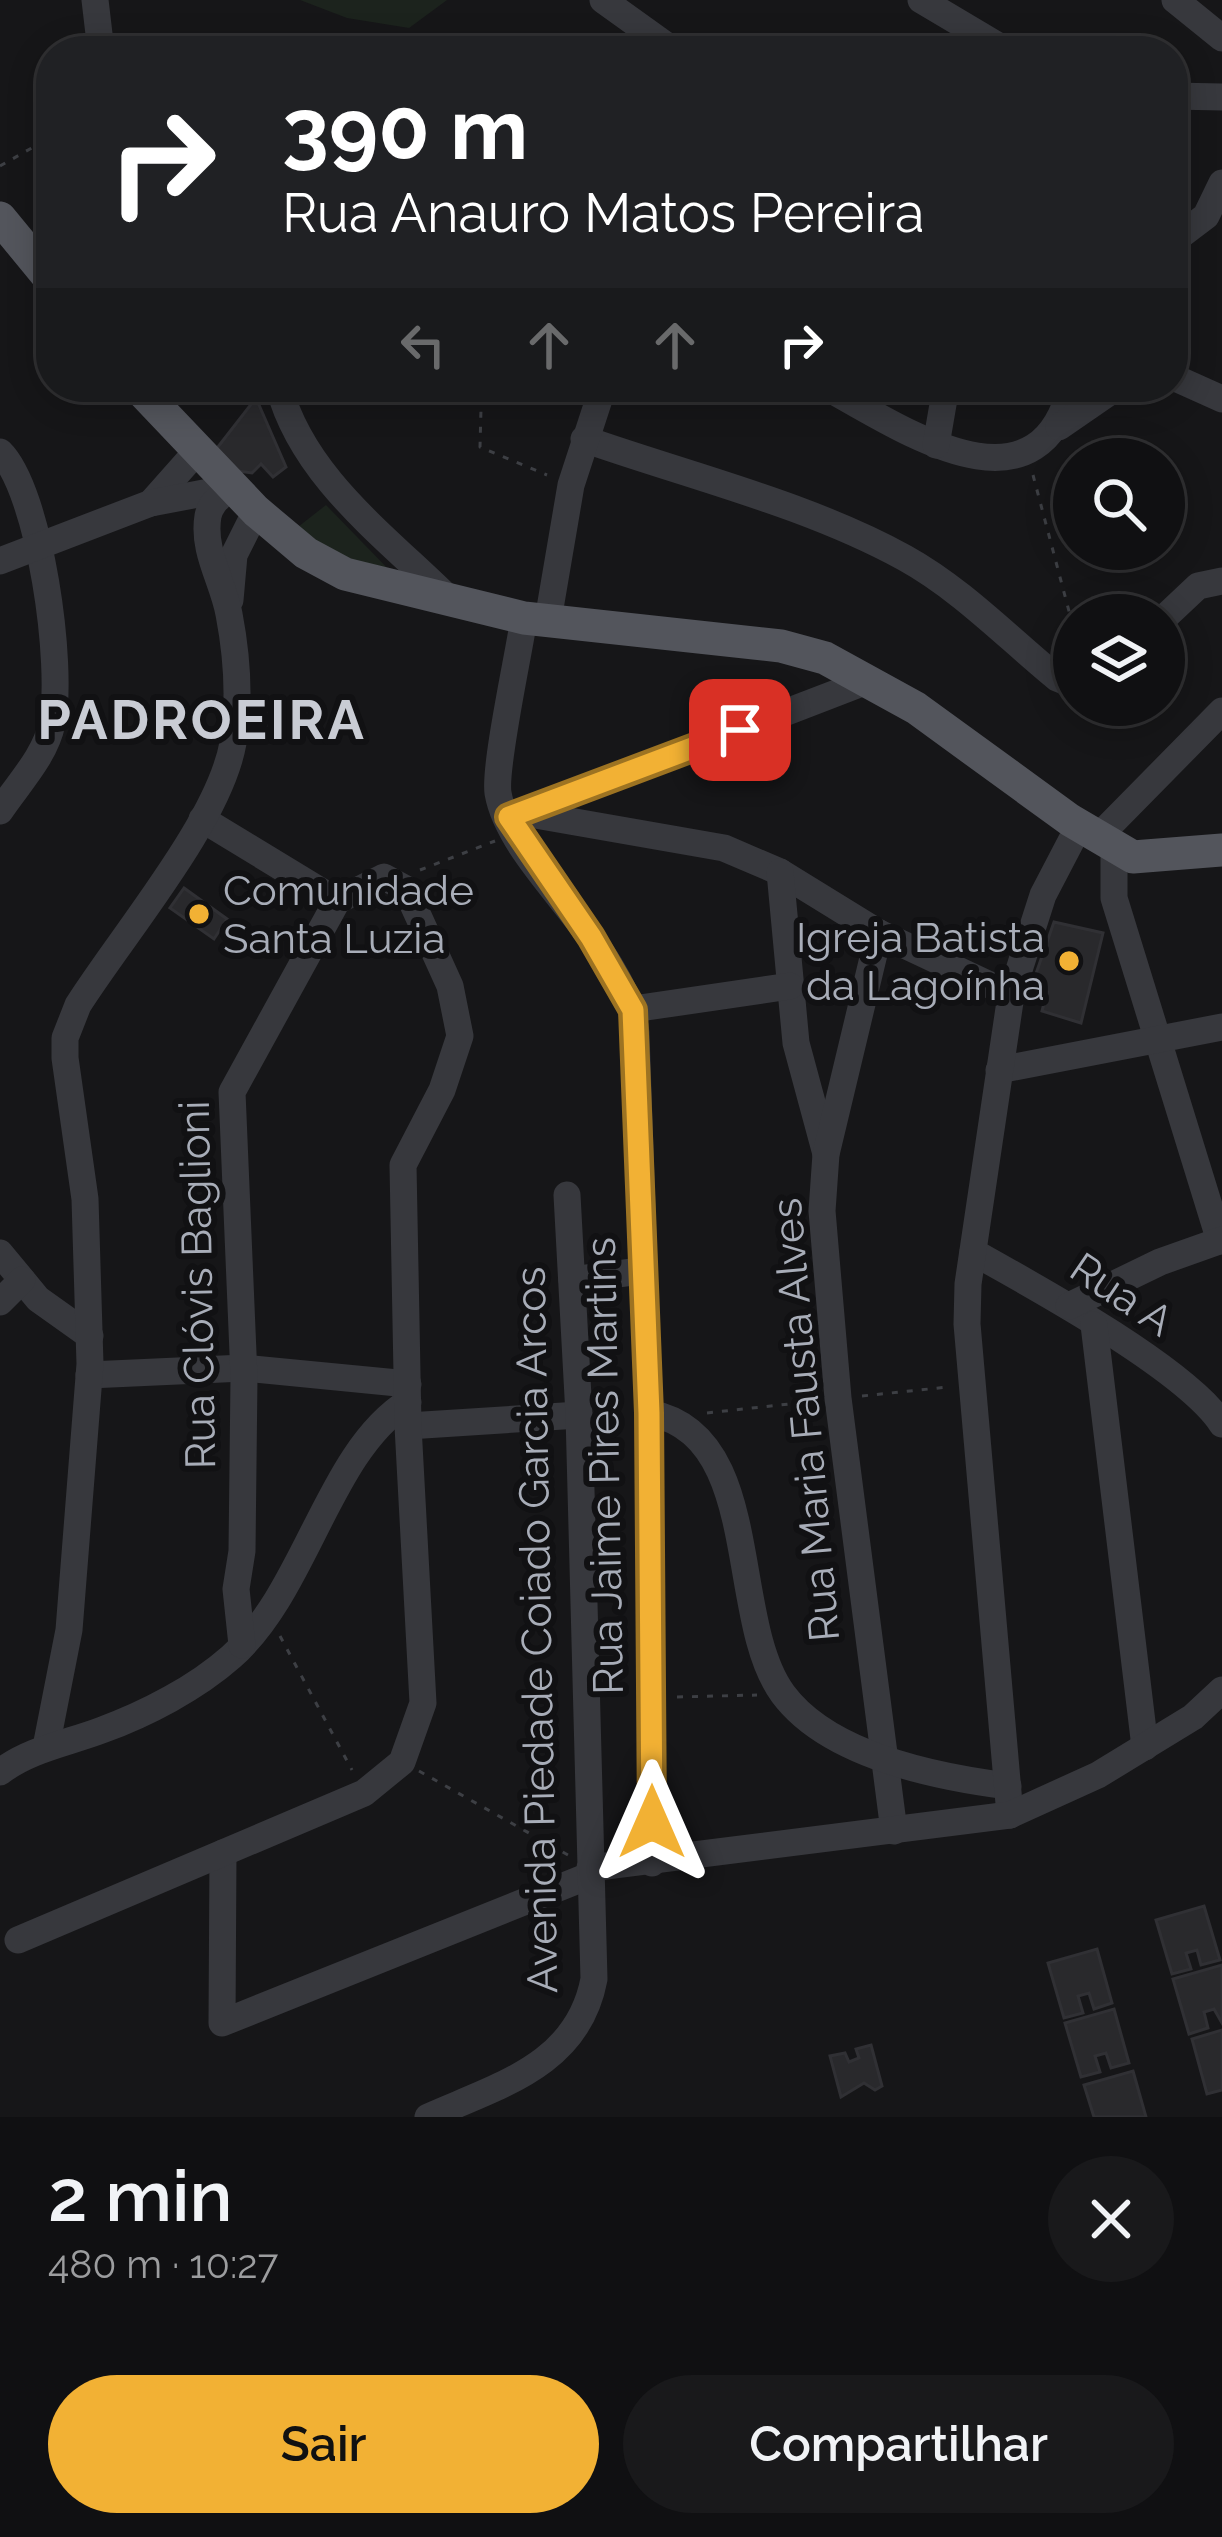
<!DOCTYPE html>
<html lang="pt">
<meta charset="utf-8">
<style>
:root{--surface:#101012;--page:#19191b;--text:#f1f3f6;--muted:#9c9d9f;--line:#303032;--accent:#f2b134}
body{margin:0;font-family:Raleway,sans-serif;background:var(--page);color:var(--text);height:100vh;display:flex;flex-direction:column;font-size:45px;white-space:nowrap}
*{box-sizing:border-box;margin:0}
p{font-size:39px;color:var(--muted)}
.icon{flex:none;width:66px;height:66px;fill:none;stroke:currentColor;stroke-width:2;stroke-linecap:round;stroke-linejoin:round}
.map{position:relative;height:2117px;overflow:hidden}
.drawer{display:flex;flex-direction:column;background:var(--surface);flex:1}
.drawer>*{flex:none}
.hud{position:absolute;left:36px;top:36px;width:1152px;height:366px;border-radius:48px;box-shadow:0 6px 30px #0003,0 0 0 3px var(--line);background:#202124;color:#fff;overflow:hidden}
.buttons{position:absolute;left:1053px;top:438px;display:grid;gap:24px}
.buttons a{display:grid;place-items:center;width:132px;height:132px;border-radius:50%;background:var(--surface);box-shadow:0 6px 30px #0003,0 0 0 3px var(--line);font-size:60px}
.pin{position:absolute;display:grid;place-items:center;width:102px;height:102px;color:#fff;margin:-51px;border-radius:24px;box-shadow:0 6px 18px #0006}
.me{position:absolute;width:132px;margin:-66px;rotate:0deg;stroke-linejoin:round;filter:drop-shadow(0 0 9px #0008)}
.turn{display:flex;align-items:center;gap:42px;height:252px;padding:0 48px;font-size:54px}
.turn .icon{width:156px;height:156px;stroke-width:2.5}
.turn b{display:block;font-size:84px;line-height:102px}
.lanes{display:flex;align-items:center;height:114px;padding:0 48px;background:#0003;justify-content:center;gap:60px;direction:ltr}
.lanes .off{opacity:.35}
.round{display:grid;place-items:center;flex:none;width:126px;height:126px;border-radius:63px;background:var(--page)}
.headline{display:flex;align-items:center;justify-content:space-between;height:204px;padding:0 48px}
h1{font-size:72px;font-weight:600;line-height:90px}
.action{display:flex;gap:24px;margin-top:auto;padding:24px 48px}
.action a{flex:1;height:138px;border-radius:72px;background:var(--accent);color:#111;font-size:48px;font-weight:600;line-height:138px;text-align:center}
.action a+a{background:var(--page);color:var(--text)}
.map>svg:first-child{display:block}
.green{fill:#1c231d}
.building{fill:#29292c;stroke:#303034;stroke-width:3}
.lines{fill:none;stroke-linecap:round;stroke-linejoin:round}
.path{stroke:#3d3f44;stroke-width:3;stroke-dasharray:6 9;stroke-linecap:butt}
.minor{stroke:#37383d;stroke-width:27}
.major{stroke:#53555c;stroke-width:33}
.route-casing{stroke:#9d7322;stroke-width:30}
.route{stroke:#f2b134;stroke-width:21}
.poi-dot{fill:#f2b134;stroke:#111113;stroke-width:4.5}
.labels{text-anchor:middle;stroke-width:12;stroke-linejoin:round;paint-order:stroke}
.poi-label{font-size:42px;fill:#a8adb8;stroke:#111113;text-anchor:start}
.street-label{font-size:42px;fill:#a8adb8;stroke:#111113}
.district-label{font-size:54px;font-weight:bold;letter-spacing:3px;fill:#c9ccd4;stroke:#111113}
</style>
<div class="map">
<svg width="1222" height="2117" viewBox="0 0 1222 2117">
<rect width="100%" height="100%" fill="#161618"/>
<g class="green">
<polygon points="300,0 447,0 409,28 347,18"/>
<polygon points="326,505 394,575 337,557 298,527"/>
</g>
<g class="building">
<polygon points="256,398 286,467 273,477 261,464 252,473 231,470 214,452"/>
<polygon points="184,888 227,919 214,939 170,908"/>
<polygon points="1054,922 1103,933 1081,1023 1042,1011 1047,992 1031,988"/>
<polygon points="1204,1906 1220,1960 1201,1965 1197,1950 1186,1953 1191,1969 1172,1974 1156,1920"/>
<polygon points="1097,1949 1112,2003 1094,2009 1089,1993 1078,1996 1083,2013 1064,2018 1048,1963"/>
<polygon points="1222,1965 1222,2023 1214,2009 1204,2012 1208,2028 1189,2034 1173,1979"/>
<polygon points="1114,2009 1129,2063 1111,2068 1106,2053 1095,2056 1100,2072 1081,2077 1065,2023"/>
<polygon points="1222,2030 1222,2090 1207,2094 1192,2039"/>
<polygon points="871,2045 882,2086 875,2090 864,2083 841,2097 830,2056 845,2053 849,2062 859,2058 856,2049"/>
<polygon points="1133,2071 1146,2117 1094,2117 1084,2085"/>
</g>
<g class="lines">
<g class="path">
<polyline points="0,166 51,137"/>
<polyline points="465,387 481,409 480,447 547,475"/>
<polyline points="1033,475 1074,630"/>
<polyline points="420,870 495,841"/>
<polyline points="862,1396 948,1387"/>
<polyline points="707,1413 816,1401"/>
<polyline points="280,1636 352,1770"/>
<polyline points="677,1697 757,1695"/>
<polyline points="419,1771 568,1855"/>
</g>
<g class="minor">
<polyline points="95,0 101,51"/>
<polyline points="603,0 674,51"/>
<polyline points="921,0 1007,51"/>
<polyline points="1175,0 1222,38"/>
<polyline points="1173,96 1222,97"/>
<polyline points="1173,241 1206,216 1222,183"/>
<polyline points="1173,377 1222,399"/>
<path d="M 279,387 C 303,478 388,538 453,603"/>
<path d="M 826,387 C 902,429 1037,522 1071,387"/>
<polyline points="1059,427 1117,387"/>
<path d="M 584,439 C 689,476 807,504 905,558 C 961,589 1007,637 1057,678 L 1074,685"/>
<polyline points="936,445 946,387"/>
<path d="M 0,452 C 40,491 64,667 52,723 C 46,755 18,784 0,811"/>
<polyline points="151,503 198,450"/>
<polyline points="0,561 151,503 230,488"/>
<polyline points="230,600 234,555 256,511"/>
<path d="M 524,618 C 519,653 494,766 498,793 C 511,868 626,945 636,1033 L 649,1413 L 652,1863"/>
<polyline points="1164,618 1198,586 1222,581"/>
<polyline points="548,620 571,485 603,387"/>
<polyline points="526,812 870,680"/>
<polyline points="524,813 724,848 780,872 879,933 1011,995"/>
<polyline points="202,819 337,901"/>
<polyline points="1097,838 1222,711"/>
<polyline points="1114,846 1114,898 1220,1241"/>
<polyline points="780,872 796,1043 826,1154"/>
<polyline points="879,933 826,1154 822,1211 838,1398 894,1831"/>
<polyline points="633,1009 790,986"/>
<polyline points="999,1070 1222,1027"/>
<path d="M 973,1252 C 1034,1286 1186,1369 1222,1424"/>
<polyline points="0,1253 38,1299 90,1336"/>
<polyline points="572,1280 640,1271"/>
<polyline points="0,1302 22,1280"/>
<polyline points="1069,1306 1160,1262 1222,1240"/>
<polyline points="1094,1325 1145,1747"/>
<polyline points="89,1375 244,1368 408,1384"/>
<path d="M 649,1413 C 765,1434 727,1618 783,1694 C 829,1756 937,1777 1008,1786"/>
<polyline points="408,1426 579,1415"/>
<path d="M 46,1747 L 69,1630 L 90,1364 L 85,1199 L 65,1058 L 65,1038 L 78,1005 C 123,934 219,822 233,743 C 240,702 237,656 229,614 C 223,581 202,551 208,516 C 211,502 220,497 230,488"/>
<path d="M 0,1772 C 30,1749 68,1743 102,1730 C 146,1714 196,1688 231,1657 C 307,1590 328,1452 408,1402"/>
<polyline points="1010,1815 967,1324 968,1284 1011,995 1043,895 1079,826"/>
<polyline points="223,1853 222,2023 591,1875"/>
<polyline points="590,1868 1010,1815 1098,1775 1193,1717 1222,1690"/>
<polyline points="18,1940 364,1793 402,1762 423,1703 408,1426 403,1165 442,1090 460,1036 450,986 406,889 384,877 337,901 232,1092 244,1377 242,1551 236,1589 242,1645"/>
<path d="M 428,2117 C 500,2085 578,2065 594,1979 L 579,1415 L 567,1195"/>
</g>
<g class="major">
<polyline points="0,218 51,280"/>
<polyline points="138,387 256,511 306,553 345,574 524,618 781,646 825,658 916,708 1070,820 1133,857 1222,850"/>
</g>
</g>
<g class="lines">
<g class="route-casing">
<polyline id="route" points="652,1822 649,1413 633,1010 591,937 509,817 740,730"/>
</g>
<use href="#route" class="route"/>
</g>
<g class="poi-dot">
<circle cx="199" cy="914" r="12"/>
<circle cx="1069" cy="961" r="12"/>
</g>
<g class="labels">
<g class="poi-label">
<text x="223" y="905">Comunidade<tspan x="223" dy="48">Santa Luzia</tspan></text>
<text x="1045" y="952" text-anchor="end">Igreja Batista<tspan x="1045" dy="48">da Lagoínha</tspan></text>
</g>
<g class="street-label">
<text transform="translate(197 1285) rotate(-91)" y="15">Rua Clóvis Baglioni</text>
<text transform="translate(1122 1294) rotate(34)" y="15">Rua A</text>
<text transform="translate(805 1420) rotate(-95)" y="15">Rua Maria Fausta Alves</text>
<text transform="translate(604 1466) rotate(-91)" y="15">Rua Jaime Pires Martins</text>
<text transform="translate(536 1630) rotate(-91)" y="15">Avenida Piedade Coiado Garcia Arcos</text>
</g>
<g class="district-label">
<text x="202" y="739">PADROEIRA</text>
</g>
</g>
</svg>
<div class="buttons">
<a><svg class="icon" aria-label="search" viewBox="0 0 24 24"><circle cx="10" cy="10" r="6"/><path d="M15 15l6 6"/></svg></a>
<a><svg class="icon" aria-label="layers" viewBox="0 0 24 24"><path d="M12 4l9 5-9 5-9-5zM3 14l9 5 9-5"/></svg></a>
</div>
<div class="pin" style="left:740px;top:730px;background:#d93025"><svg class="icon" aria-label="arrive" viewBox="0 0 24 24"><path d="M6 21V4h12l-3 4 3 4H6"/></svg></div>
<svg class="me" style="left:652px;top:1822px" viewBox="-20 -20 40 40"><path d="M0-17L14 15 0 8-14 15z" fill="#f2b134" stroke="#fff" stroke-width="4"/></svg>
<div class="hud">
<div class="turn"><svg class="icon" aria-label="right" viewBox="0 0 24 24"><path d="M7 20v-9h11M14 6l5 5-5 5"/></svg><div><b>390 m</b>Rua Anauro Matos Pereira</div></div>
<div class="lanes"><svg class="icon off" aria-label="left" viewBox="0 0 24 24"><path d="M17 20v-9H6M10 6l-5 5 5 5"/></svg><svg class="icon off" aria-label="ahead" viewBox="0 0 24 24"><path d="M12 20V5M6 11l6-6 6 6"/></svg><svg class="icon off" aria-label="ahead" viewBox="0 0 24 24"><path d="M12 20V5M6 11l6-6 6 6"/></svg><svg class="icon" aria-label="right" viewBox="0 0 24 24"><path d="M7 20v-9h11M14 6l5 5-5 5"/></svg></div>
</div>
</div>
<section class="drawer">
<div class="headline"><div><h1>2 min</h1><p>480 m · 10:27</p></div><a class="round"><svg class="icon" aria-label="close" viewBox="0 0 24 24"><path d="M6 6l12 12M18 6L6 18"/></svg></a></div>
<div class="action"><a>Sair</a><a>Compartilhar</a></div>
</section>
